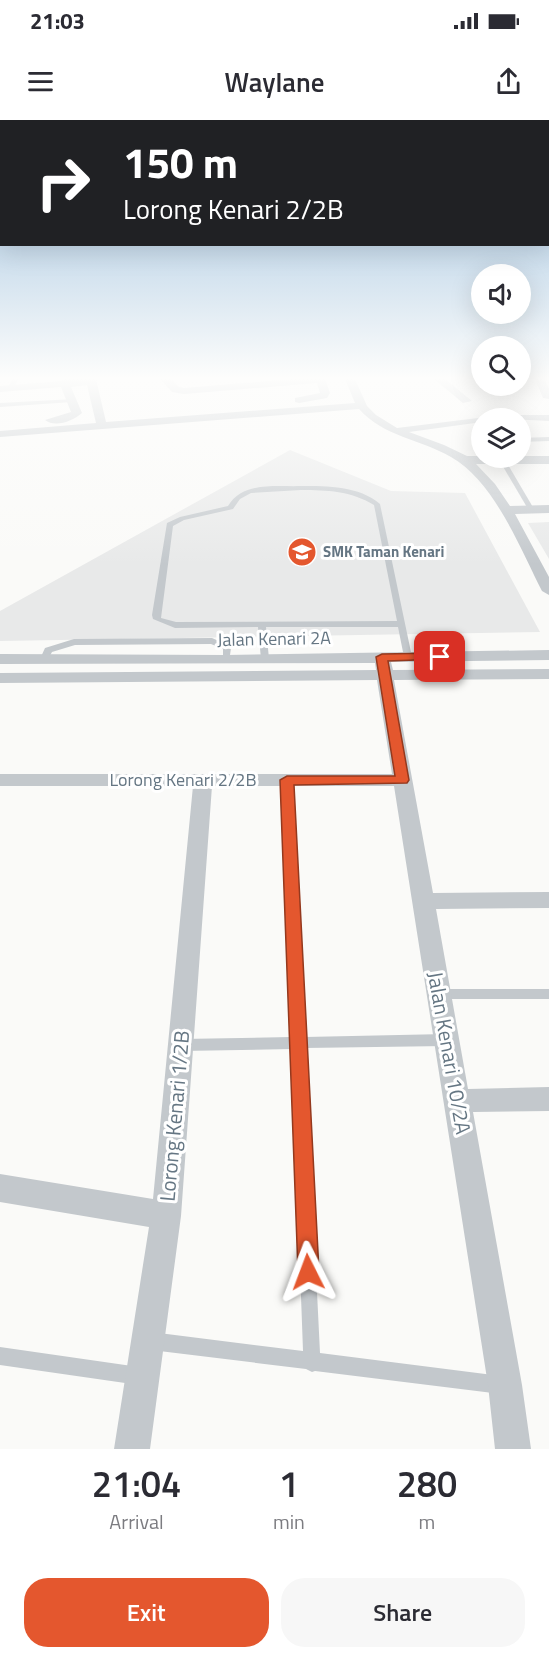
<!DOCTYPE html>
<style>
:root{--surface:#fff;--page:#f7f7f7;--text:#2b2b33;--muted:#7c7c81;--accent:#e4572e}
body{margin:0;font-family:"Titillium Web",sans-serif;background:var(--page);color:var(--text);height:100vh;display:flex;flex-direction:column;font-size:22px;white-space:nowrap}
*{box-sizing:border-box;margin:0}
p{font-size:20px;color:var(--muted)}
.icon{flex:none;width:33px;height:33px;fill:none;stroke:currentColor;stroke-width:2;stroke-linecap:round;stroke-linejoin:round}
.map{position:relative;height:1329px;overflow:hidden}
.drawer{display:flex;flex-direction:column;background:var(--surface);flex:1}
.drawer>*{flex:none}
.top-card{position:absolute;left:0px;top:0px;width:549px;height:126px;box-shadow:0 6px 24px #0002;background:#202124;color:#fff;overflow:hidden}
.controls{position:absolute;left:471px;top:144px;display:grid;gap:12px}
.controls a{display:grid;place-items:center;width:60px;height:60px;border-radius:50%;background:var(--surface);box-shadow:0 6px 24px #0002;font-size:30px}
.pin{position:absolute;display:grid;place-items:center;width:51px;height:51px;color:#fff;margin:-26px;border-radius:12px;box-shadow:0 3px 9px #0006}
.me{position:absolute;width:66px;margin:-33px;rotate:357deg;stroke-linejoin:round;filter:drop-shadow(0 0 4px #0008)}
.turn{display:flex;align-items:center;gap:21px;height:126px;padding:0 24px;font-size:27px}
.turn .icon{width:78px;height:78px;stroke-width:2.5}
.turn b{display:block;font-size:42px;line-height:51px}
.eta{display:flex;justify-content:space-evenly;align-items:center;height:102px;text-align:center}
.eta b{font-size:36px;font-weight:600;line-height:42px}
.cta{display:flex;gap:12px;margin-top:auto;padding:12px 24px}
.cta a{flex:1;height:69px;border-radius:24px;background:var(--accent);color:#fff;font-size:24px;font-weight:600;line-height:69px;text-align:center}
.cta a+a{background:var(--page);color:var(--text)}
.status{display:flex;justify-content:space-between;align-items:center;height:42px;padding:0 30px;background:var(--surface);direction:ltr}
.status svg{height:16px;fill:currentColor}
header{display:flex;justify-content:space-between;align-items:center;height:78px;padding:0 24px;background:var(--surface);font-size:27px;font-weight:600}
.map>svg:first-child{display:block}
.built{fill:#e8e9e9}
.lines{fill:none;stroke-linecap:round;stroke-linejoin:round}
.service{fill:#c3c8cc;fill-rule:evenodd}
.minor{fill:#c3c8cc;fill-rule:evenodd}
.route{fill:#e4572e;stroke:#94391e;stroke-width:1.5}
.labels{text-anchor:middle;stroke-width:6;stroke-linejoin:round;paint-order:stroke}
.far-poi-label{font-size:15px;font-weight:bold;fill:#657683;stroke:#fff;text-anchor:start}
.street-label{font-size:18px;fill:#657683;stroke:#fff}
.near-street-label{font-size:21px;fill:#657683;stroke:#fff}
</style>
<div class="status"><b>21:03</b><svg viewBox="0 0 49 12"><path d="M0 12V9h3v3zM5 12V6h3v6zM10 12V3h3v9zM15 12V0h3v12zM26 1h20v11H26zM47 4h2v5h-2z"/></svg></div>
<header><svg class="icon" aria-label="menu" viewBox="0 0 24 24"><path d="M4 6h16M4 12h16M4 18h16"/></svg>Waylane<svg class="icon" aria-label="share" viewBox="0 0 24 24"><path d="M12 15V3M7 8l5-5 5 5M5 13v7h14v-7"/></svg></header>
<div class="map">
<svg width="549" height="1329" viewBox="0 0 549 1329">
<rect width="100%" height="100%" fill="#fafaf8"/>
<g class="built">
<polygon points="290,330 391,371 465,373 540,512 0,521 0,491"/>
<polygon points="549,402 549,439 528,403"/>
</g>
<g class="lines">
<g class="service">
<polygon points="12,259 18,259 14,268 11,270 8,268"/>
<polygon points="74,279 75,280 72,282 0,287 0,283"/>
<polygon points="549,317 549,321 520,322 520,318"/>
<polygon points="498,338 504,338 534,389 533,390 528,389"/>
<path d="M 301,366 C 328,366 359,366 380,384 L 412,537 L 411,539 L 408,540 L 404,537 L 398,507 L 266,507 L 269,539 L 265,542 L 261,539 L 258,507 L 175,508 L 153,499 L 152,495 L 167,403 L 180,397 L 228,386 C 243,361 276,367 301,366 ZM 301,370 C 327,370 351,371 374,385 L 397,501 L 176,502 L 161,498 L 173,406 L 184,400 L 233,389 L 240,379 L 251,373 Z"/>
<polygon points="212,518 230,526 231,528 229,542 223,542 223,529 211,524 75,525 52,532 47,541 44,542 40,539 45,528 74,519"/>
<polygon points="287,657 292,660 305,917 446,914 451,916 453,920 451,924 446,926 305,928 320,1233 501,1256 507,1259 510,1265 507,1271 501,1274 315,1251 312,1252 306,1249 151,1230 145,1227 142,1221 145,1215 151,1212 303,1231 292,929 181,931 176,929 174,925 176,921 181,919 291,917 282,660"/>
<polygon points="439,869 549,869 549,879 439,879 434,878 432,874 434,870"/>
<polygon points="0,1227 139,1247 145,1250 148,1256 145,1262 139,1265 0,1245"/>
</g>
<g class="minor">
<path d="M 62,259 L 96,259 L 106,302 L 355,283 L 345,259 L 355,259 L 367,286 L 376,295 L 397,308 L 486,297 L 487,298 L 482,298 L 482,302 L 409,312 L 444,325 L 467,336 L 549,336 L 549,344 L 476,344 L 495,364 L 510,386 L 549,385 L 549,393 L 515,394 L 549,457 L 549,475 L 542,471 C 520,428 494,361 451,337 C 420,319 384,317 359,289 L 0,317 L 0,311 L 96,303 L 87,265 L 71,267 L 82,293 C 73,301 55,308 45,300 L 71,292 L 61,267 L 0,272 L 0,266 L 61,261 Z"/>
<polygon points="160,259 171,259 179,267 184,268 294,259 325,259 330,273 327,278 299,283 295,282 295,278 320,273 317,263 184,274 172,272"/>
<polygon points="434,259 445,259 472,281 463,283"/>
<polygon points="535,259 545,259 549,269 549,279 543,278"/>
<polygon points="493,295 549,295 549,301 488,298"/>
<polygon points="549,530 549,540 391,542 393,550 549,549 549,559 394,560 433,773 549,772 549,788 436,789 468,969 549,967 549,991 473,992 522,1265 531,1329 495,1329 488,1265 394,666 212,666 181,1096 150,1329 114,1329 149,1107 0,1082 0,1054 153,1079 193,666 0,666 0,654 392,654 377,560 0,563 0,553 376,550 375,543 0,544 0,534 226,535"/>
</g>
</g>
<linearGradient id="sky" x2="0" y2="1"><stop stop-color="#96bcdc"/><stop offset="0.58" stop-color="#fdfdfc"/><stop offset="1" stop-color="#fdfdfc" stop-opacity="0"/></linearGradient>
<rect width="549" height="445" fill="url(#sky)"/>
<polygon class="route" points="440,533 445,537 444,539 388,541 409,660 407,663 294,665 319,1152 316,1159 308,1162 301,1159 298,1152 280,660 287,656 395,656 376,537 382,534"/>
<defs>
<g id="school-disc" transform="scale(1.5)"><circle r="9.5" fill="#e4572e" stroke="#fff"/><path d="M0-5L7-2L0 1L-7-2ZM-4 1L0 2.5L4 1V4Q0 6-4 4Z" fill="#fff"/></g>
</defs>
<g fill-rule="evenodd">
<use href="#school-disc" x="302" y="432"/>
</g>
<g class="labels">
<g class="far-poi-label">
<text x="323" y="437">SMK Taman Kenari</text>
</g>
<g class="street-label">
<text transform="translate(274 519) rotate(-1)" y="6">Jalan Kenari 2A</text>
<text x="183" y="666">Lorong Kenari 2/2B</text>
</g>
<g class="near-street-label">
<text transform="translate(449 933) rotate(80)" y="7">Jalan Kenari 10/2A</text>
<text transform="translate(175 996) rotate(-85)" y="7">Lorong Kenari 1/2B</text>
</g>
</g>
</svg>
<div class="controls">
<a><svg class="icon" aria-label="sound" viewBox="0 0 24 24"><path d="M4 9h4l5-4v14l-5-4H4zM17 9q2 3 0 6"/></svg></a>
<a><svg class="icon" aria-label="search" viewBox="0 0 24 24"><circle cx="10" cy="10" r="6"/><path d="M15 15l6 6"/></svg></a>
<a><svg class="icon" aria-label="layers" viewBox="0 0 24 24"><path d="M12 4l9 5-9 5-9-5zM3 14l9 5 9-5"/></svg></a>
</div>
<div class="pin" style="left:440px;top:537px;background:#d93025"><svg class="icon" aria-label="arrive" viewBox="0 0 24 24"><path d="M6 21V4h12l-3 4 3 4H6"/></svg></div>
<svg class="me" style="left:308px;top:1152px" viewBox="-20 -20 40 40"><path d="M0-17L14 15 0 8-14 15z" fill="#e4572e" stroke="#fff" stroke-width="4"/></svg>
<div class="top-card">
<div class="turn"><svg class="icon" aria-label="right" viewBox="0 0 24 24"><path d="M7 20v-9h11M14 6l5 5-5 5"/></svg><div><b>150 m</b>Lorong Kenari 2/2B</div></div>
</div>
</div>
<section class="drawer">
<div class="eta">
<div><b>21:04</b><p>Arrival</p></div>
<div><b>1</b><p>min</p></div>
<div><b>280</b><p>m</p></div>
</div>
<div class="cta"><a>Exit</a><a>Share</a></div>
</section>
